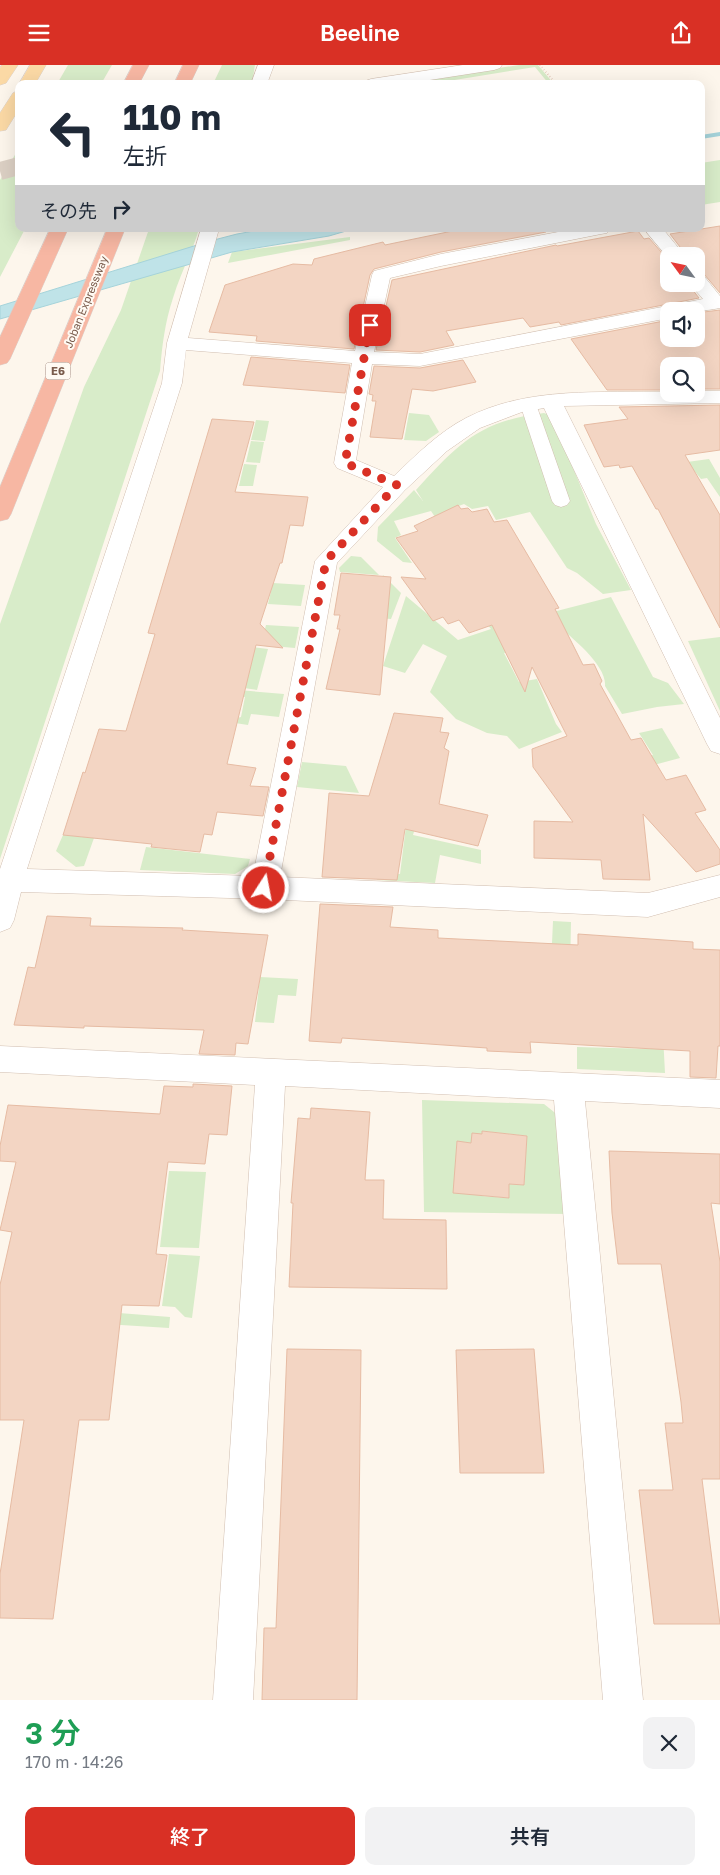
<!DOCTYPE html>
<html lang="ja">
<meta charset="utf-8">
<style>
:root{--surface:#fff;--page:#f2f2f3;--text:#1f2937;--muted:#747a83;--accent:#d93025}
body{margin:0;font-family:"Golos Text","Noto Sans JP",sans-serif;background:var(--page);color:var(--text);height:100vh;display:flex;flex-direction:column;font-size:19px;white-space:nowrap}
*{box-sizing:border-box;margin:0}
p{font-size:16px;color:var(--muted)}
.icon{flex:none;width:28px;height:28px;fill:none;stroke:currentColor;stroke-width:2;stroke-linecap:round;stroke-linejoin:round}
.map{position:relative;height:1635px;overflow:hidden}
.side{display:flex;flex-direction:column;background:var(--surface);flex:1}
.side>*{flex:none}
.top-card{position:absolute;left:15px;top:15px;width:690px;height:152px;border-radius:10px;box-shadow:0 5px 20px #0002;background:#fff;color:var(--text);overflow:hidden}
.needle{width:32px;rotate:303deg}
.tools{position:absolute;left:660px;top:182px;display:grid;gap:10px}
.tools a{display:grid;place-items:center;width:45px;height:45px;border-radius:10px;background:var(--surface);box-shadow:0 5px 20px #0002;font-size:25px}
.pin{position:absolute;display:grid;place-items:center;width:42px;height:42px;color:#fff;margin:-21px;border-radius:10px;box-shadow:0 2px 8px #0006}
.me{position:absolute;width:55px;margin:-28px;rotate:11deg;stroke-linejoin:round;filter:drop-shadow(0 0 4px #0008)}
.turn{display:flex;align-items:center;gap:18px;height:105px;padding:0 25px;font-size:22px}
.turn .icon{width:65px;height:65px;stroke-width:2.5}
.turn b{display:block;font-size:35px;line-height:42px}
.then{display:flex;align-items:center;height:48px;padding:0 25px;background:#0003;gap:10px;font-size:19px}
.round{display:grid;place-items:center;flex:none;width:52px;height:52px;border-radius:10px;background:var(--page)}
.headline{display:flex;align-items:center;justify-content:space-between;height:85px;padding:0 25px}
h1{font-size:30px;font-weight:600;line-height:38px;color:#1e9e55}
.primary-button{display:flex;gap:10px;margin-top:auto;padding:10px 25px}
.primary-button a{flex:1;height:58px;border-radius:10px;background:var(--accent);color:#fff;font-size:20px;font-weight:600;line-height:58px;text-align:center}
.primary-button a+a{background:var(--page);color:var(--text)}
header{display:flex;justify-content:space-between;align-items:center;height:65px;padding:0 25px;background:var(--accent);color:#fff;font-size:22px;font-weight:600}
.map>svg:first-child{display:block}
.green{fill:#d8ecc9;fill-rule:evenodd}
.water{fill:#bfe3e8;stroke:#a5d3da}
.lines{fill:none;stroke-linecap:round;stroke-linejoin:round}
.stream{fill:#a5d3da;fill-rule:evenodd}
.building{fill:#f3d5c3;stroke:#e6bba3}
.street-tunnel{stroke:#dcd0c4;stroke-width:18;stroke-dasharray:18 9;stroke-linecap:butt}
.lane-casing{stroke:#d1beb0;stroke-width:1}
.street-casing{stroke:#d1beb0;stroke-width:1}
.secondary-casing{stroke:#d6c0b0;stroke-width:1}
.primary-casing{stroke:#dad1cd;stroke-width:1}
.highway-casing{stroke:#dad1cd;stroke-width:1}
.path{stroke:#d9b8a5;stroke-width:2;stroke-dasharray:0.5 2.5;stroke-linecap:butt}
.lane{fill:#fff;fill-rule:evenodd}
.street{fill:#fff;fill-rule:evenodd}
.secondary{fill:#fff;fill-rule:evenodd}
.primary{fill:#fbd9a5;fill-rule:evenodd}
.highway{fill:#f7b7a3;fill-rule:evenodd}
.route{stroke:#d93025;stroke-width:9;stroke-dasharray:0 16.2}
.labels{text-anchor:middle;stroke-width:4;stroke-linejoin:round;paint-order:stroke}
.far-street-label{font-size:11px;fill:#7a5c4d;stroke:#fffaf3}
.shield{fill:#fffaf3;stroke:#a28b7f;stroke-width:1}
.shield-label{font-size:11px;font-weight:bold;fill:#7a5c4d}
</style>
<header><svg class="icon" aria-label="menu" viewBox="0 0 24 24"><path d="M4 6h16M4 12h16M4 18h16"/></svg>Beeline<svg class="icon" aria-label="share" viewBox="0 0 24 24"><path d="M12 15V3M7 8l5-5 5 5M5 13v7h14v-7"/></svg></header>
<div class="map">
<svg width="720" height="1635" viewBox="0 0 720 1635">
<rect width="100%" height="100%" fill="#fdf6ec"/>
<g class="green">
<polygon points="68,0 112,0 101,19 57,19"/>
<polygon points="222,0 255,0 252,19 213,19"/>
<polygon points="519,0 538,0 554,19 549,19 535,2 430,19 394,19"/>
<polygon points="19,83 19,164 25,164 0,212 0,115"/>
<polygon points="720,95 720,137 701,140 701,98"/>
<path d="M 149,164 L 199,164 C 192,188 180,209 173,233 C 165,257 162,281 160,306 L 0,794 L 0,559 L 84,322 L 121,245 Z"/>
<polygon points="350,172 350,175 228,198 232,187"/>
<polygon points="409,348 429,350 439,367 426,376 404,375"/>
<path d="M 544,348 L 552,351 L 596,459 L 631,525 L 603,529 L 577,508 L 567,503 L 530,447 L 496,455 L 488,441 L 472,444 L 464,439 L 448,445 L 457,485 L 431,446 L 394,456 L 401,470 L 395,473 L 412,498 L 403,497 L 377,476 L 378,462 L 414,425 L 423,436 L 416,425 C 458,379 479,356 544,348 Z"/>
<polygon points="256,355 269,356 265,376 251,375"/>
<polygon points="251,376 264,377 260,398 246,397"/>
<polygon points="709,394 720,413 720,432 707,413 701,414 687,397"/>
<polygon points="244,399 257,400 253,421 239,421"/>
<polygon points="351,491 361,492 379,510 340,507 339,503"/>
<polygon points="383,510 401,528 391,554 379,553 379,529"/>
<polygon points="273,518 305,520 301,541 268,539"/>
<path d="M 406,531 L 458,575 L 491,564 L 486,558 L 549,548 L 611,532 L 653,612 L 668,618 L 684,639 L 657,642 L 622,649 L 605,621 C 607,600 571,572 556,559 L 520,585 L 504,588 L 519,617 L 537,614 L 556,659 L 562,667 L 519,684 L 507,671 L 487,668 L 456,654 L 430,627 L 447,591 L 423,579 L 405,608 L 383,601 Z"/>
<polygon points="266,560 299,562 295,583 261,580"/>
<polygon points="720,572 720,646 688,576"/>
<polygon points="253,582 268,584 257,625 244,623"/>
<polygon points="204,622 284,629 279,652 251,649 248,660 235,658 237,653 241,652 245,632 202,629"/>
<polygon points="662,663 680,693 650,701 645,692 653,690 639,668"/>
<polygon points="302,697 346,701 359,728 297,722"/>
<polygon points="420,746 413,770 481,785 481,799 440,790 435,818 377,815 379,807 400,809 406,761"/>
<polygon points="63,770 94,773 84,801 76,802 56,786"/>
<polygon points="146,782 250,794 248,801 235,809 140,805"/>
<polygon points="553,856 571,857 570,907 530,879 552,878"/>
<polygon points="260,912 298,914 296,931 278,930 274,958 255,957"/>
<polygon points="663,970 665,1008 577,1004 577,982 650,984"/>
<path d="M 422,1035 L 544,1039 L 559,1051 L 569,1149 L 424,1147 ZM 483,1066 L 527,1071 L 524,1120 L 509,1119 L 508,1133 L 482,1131 L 482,1121 L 454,1118 L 457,1077 L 471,1078 L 482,1069 Z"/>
<polygon points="169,1106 206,1107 199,1183 160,1182"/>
<polygon points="169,1189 200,1191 192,1253 185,1252 175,1242 162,1241"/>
<polygon points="119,1248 170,1252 169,1263 89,1258"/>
</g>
<polygon class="water" points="265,164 353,164 329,171 232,187 0,254 0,241 210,176 237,169"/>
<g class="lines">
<polygon class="stream" points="720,67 720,71 701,74 701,70"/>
</g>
<g class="building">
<polygon points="720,161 720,228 704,209 696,206 696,191 687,191 670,169"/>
<polygon points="462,164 543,164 546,167 441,187 374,204 370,210 354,284 256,276 257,271 209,267 225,220 293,199 312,200 314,194 383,177 385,180"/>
<polygon points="638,166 644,174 649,173 669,196 669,219 688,219 699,233 561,260 559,257 530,262 523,253 446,266 454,280 420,287 376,285 392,215 556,180 557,181"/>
<polygon points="720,245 720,324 696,324 696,301 669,301 669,325 607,325 571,274 669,255 669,274 696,274 696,248"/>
<polygon points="251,292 350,300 345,328 243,320"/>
<polygon points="463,295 476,317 433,326 412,324 402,374 370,372 376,336 372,336 373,330 369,329 374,301 420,303"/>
<polygon points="720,340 720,385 685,390 720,450 720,563 658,444 656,444 632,401 620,403 619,400 604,402 584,360 628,354 619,342"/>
<polygon points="212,354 254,357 235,427 308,432 303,461 290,460 282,498 280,498 260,559 283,583 256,580 227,699 256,703 250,721 269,722 263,751 217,747 212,770 204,769 200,787 151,782 152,779 63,770 83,707 85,708 99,664 126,666 155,569 148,568"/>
<polygon points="458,440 461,444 468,443 472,447 487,444 494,457 507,455 559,543 555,544 583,600 594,599 602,616 600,619 631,675 641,673 666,715 686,710 706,745 695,748 720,785 720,799 696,807 643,749 650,815 603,814 601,795 534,793 534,756 573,757 533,702 532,684 567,671 532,602 525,627 492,560 469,568 459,555 448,559 443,552 433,556 401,512 426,514 396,473 418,466 414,461"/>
<polygon points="341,508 391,512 380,630 326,624 340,564 337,564 340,550 334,550"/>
<polygon points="394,648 443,653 440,667 449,668 444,683 449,686 439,739 488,750 478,781 405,764 397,815 322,812 329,728 369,731"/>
<polygon points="320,839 393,842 390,862 438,865 438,873 578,880 578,869 693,877 693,884 720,885 720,981 718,981 716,1013 690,1012 690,986 530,977 531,988 487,986 487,983 342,973 341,978 309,976"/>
<polygon points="47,851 91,853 90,861 183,863 182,865 268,870 248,979 236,978 235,990 199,989 204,965 84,961 84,963 14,960 28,902 35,903"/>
<polygon points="193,1019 232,1021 227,1070 209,1069 205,1099 168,1097 156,1189 167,1190 159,1241 122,1240 109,1355 79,1355 53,1554 0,1553 0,1509 24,1355 0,1355 0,1220 12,1167 0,1165 16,1097 0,1096 0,1081 8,1040 160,1049 164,1021 193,1022"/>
<polygon points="311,1043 370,1047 365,1115 384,1115 383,1154 446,1155 447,1224 289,1222 293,1138 291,1138 298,1053 310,1054"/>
<polygon points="482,1066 527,1071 524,1120 509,1119 509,1133 453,1128 457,1076 471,1078 472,1068 482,1069"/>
<polygon points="609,1086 720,1089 720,1139 711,1138 720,1197 720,1414 702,1414 720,1559 654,1559 639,1425 673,1425 665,1358 683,1358 681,1337 661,1199 618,1199 612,1148"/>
<polygon points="287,1284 361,1285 357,1635 262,1635 264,1563 276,1563"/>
<polygon points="534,1284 544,1408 460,1408 456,1285"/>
</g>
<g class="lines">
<polyline class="street-tunnel" points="0,106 19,101"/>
<g class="lane-casing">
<polygon id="lane" points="528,334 534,336 536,339 570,436 567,440 561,442 555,440 552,436 520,339 522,336"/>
</g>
<g class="street-casing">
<g id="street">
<polygon points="258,0 274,0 267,19 251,19"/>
<polygon points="463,0 502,0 500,3 494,5 404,19 363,19 365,16 371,14"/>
<path d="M 201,164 L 219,164 L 188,273 L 355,286 L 372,210 L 374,206 L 441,189 L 574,164 L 610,164 L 607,168 L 601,169 L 441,201 L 390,213 L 374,287 L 420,289 L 703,234 L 690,219 L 696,219 L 696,208 L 703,210 L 720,231 L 720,243 C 702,247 687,246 669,246 L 669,253 L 420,301 L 372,299 L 356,395 L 394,411 C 416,390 439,367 466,353 C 528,321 601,328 669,327 L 669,329 L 696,329 L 696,326 L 720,326 L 720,338 L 564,341 L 720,653 L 720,689 L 711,686 L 707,679 L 544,343 L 522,347 L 480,363 L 447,386 L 405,425 L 337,498 L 280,812 L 648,828 L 720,810 L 720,832 L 648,852 L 264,834 L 21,827 L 14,855 L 10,863 L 0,867 L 0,804 L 162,318 L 167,278 ZM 186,285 L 352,298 L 334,398 L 337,403 L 383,422 L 315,496 L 253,811 L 27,804 L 182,318 Z"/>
<polygon points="644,164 663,164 685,191 669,191 669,194"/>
<polygon points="0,981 720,1015 720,1043 585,1036 643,1635 603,1635 554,1035 285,1021 253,1635 213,1635 255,1020 0,1007"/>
</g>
</g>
<g class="secondary-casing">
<polygon id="secondary" points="10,804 20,807 24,815 20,823 0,830 0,807"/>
</g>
<g class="primary-casing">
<g id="primary">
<polygon points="2,0 18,0 6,18 0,20 0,3"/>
<polygon points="30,0 46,0 35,19 19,19"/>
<polygon points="19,26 19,44 6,65 0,66 0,48 13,28"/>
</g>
</g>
<g class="highway-casing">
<g id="highway">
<polygon points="133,0 149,0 139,19 123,19"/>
<polygon points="183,0 199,0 190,19 174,19"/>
<polygon points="50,164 68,164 10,294 7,298 0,300 0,272"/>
<polygon points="107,164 125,164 11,449 8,454 0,456 0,422"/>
</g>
</g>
<polyline class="path" points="540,0 556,19"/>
<use href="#lane" class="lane"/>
<use href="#street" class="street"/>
<use href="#secondary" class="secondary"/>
<use href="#primary" class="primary"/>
<use href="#highway" class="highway"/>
</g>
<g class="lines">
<polyline class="route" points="264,823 326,496 397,420 345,398 370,260"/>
</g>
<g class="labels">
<g class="far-street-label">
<text transform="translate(86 237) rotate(-68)" y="4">Joban Expressway</text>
</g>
<rect class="shield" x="45.5" y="297.5" width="25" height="17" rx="4"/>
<g class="shield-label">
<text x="58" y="310">E6</text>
</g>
</g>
</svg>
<div class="tools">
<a><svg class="needle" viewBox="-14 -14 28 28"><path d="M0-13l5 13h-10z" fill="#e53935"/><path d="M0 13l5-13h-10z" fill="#747a83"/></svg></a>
<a><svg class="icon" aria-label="sound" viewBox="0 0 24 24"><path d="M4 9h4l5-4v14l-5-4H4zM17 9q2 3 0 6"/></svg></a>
<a><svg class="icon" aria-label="search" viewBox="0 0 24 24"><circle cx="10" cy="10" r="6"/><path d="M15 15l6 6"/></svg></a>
</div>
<div class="pin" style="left:370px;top:260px;background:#d93025"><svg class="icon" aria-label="arrive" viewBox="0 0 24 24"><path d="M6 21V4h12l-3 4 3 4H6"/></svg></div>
<svg class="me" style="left:264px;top:823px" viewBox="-20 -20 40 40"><circle r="17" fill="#d93025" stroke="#fff" stroke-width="3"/><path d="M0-11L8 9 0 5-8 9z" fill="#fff"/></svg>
<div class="top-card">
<div class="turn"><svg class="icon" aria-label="left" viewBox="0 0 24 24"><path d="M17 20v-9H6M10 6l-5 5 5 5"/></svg><div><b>110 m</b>左折</div></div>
<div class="then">その先<svg class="icon" aria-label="right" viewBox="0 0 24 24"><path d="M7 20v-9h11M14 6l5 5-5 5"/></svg></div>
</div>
</div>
<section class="side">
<div class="headline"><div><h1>3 分</h1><p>170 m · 14:26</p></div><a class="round"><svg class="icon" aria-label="close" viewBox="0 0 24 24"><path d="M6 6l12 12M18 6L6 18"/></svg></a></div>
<div class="primary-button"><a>終了</a><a>共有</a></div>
</section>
